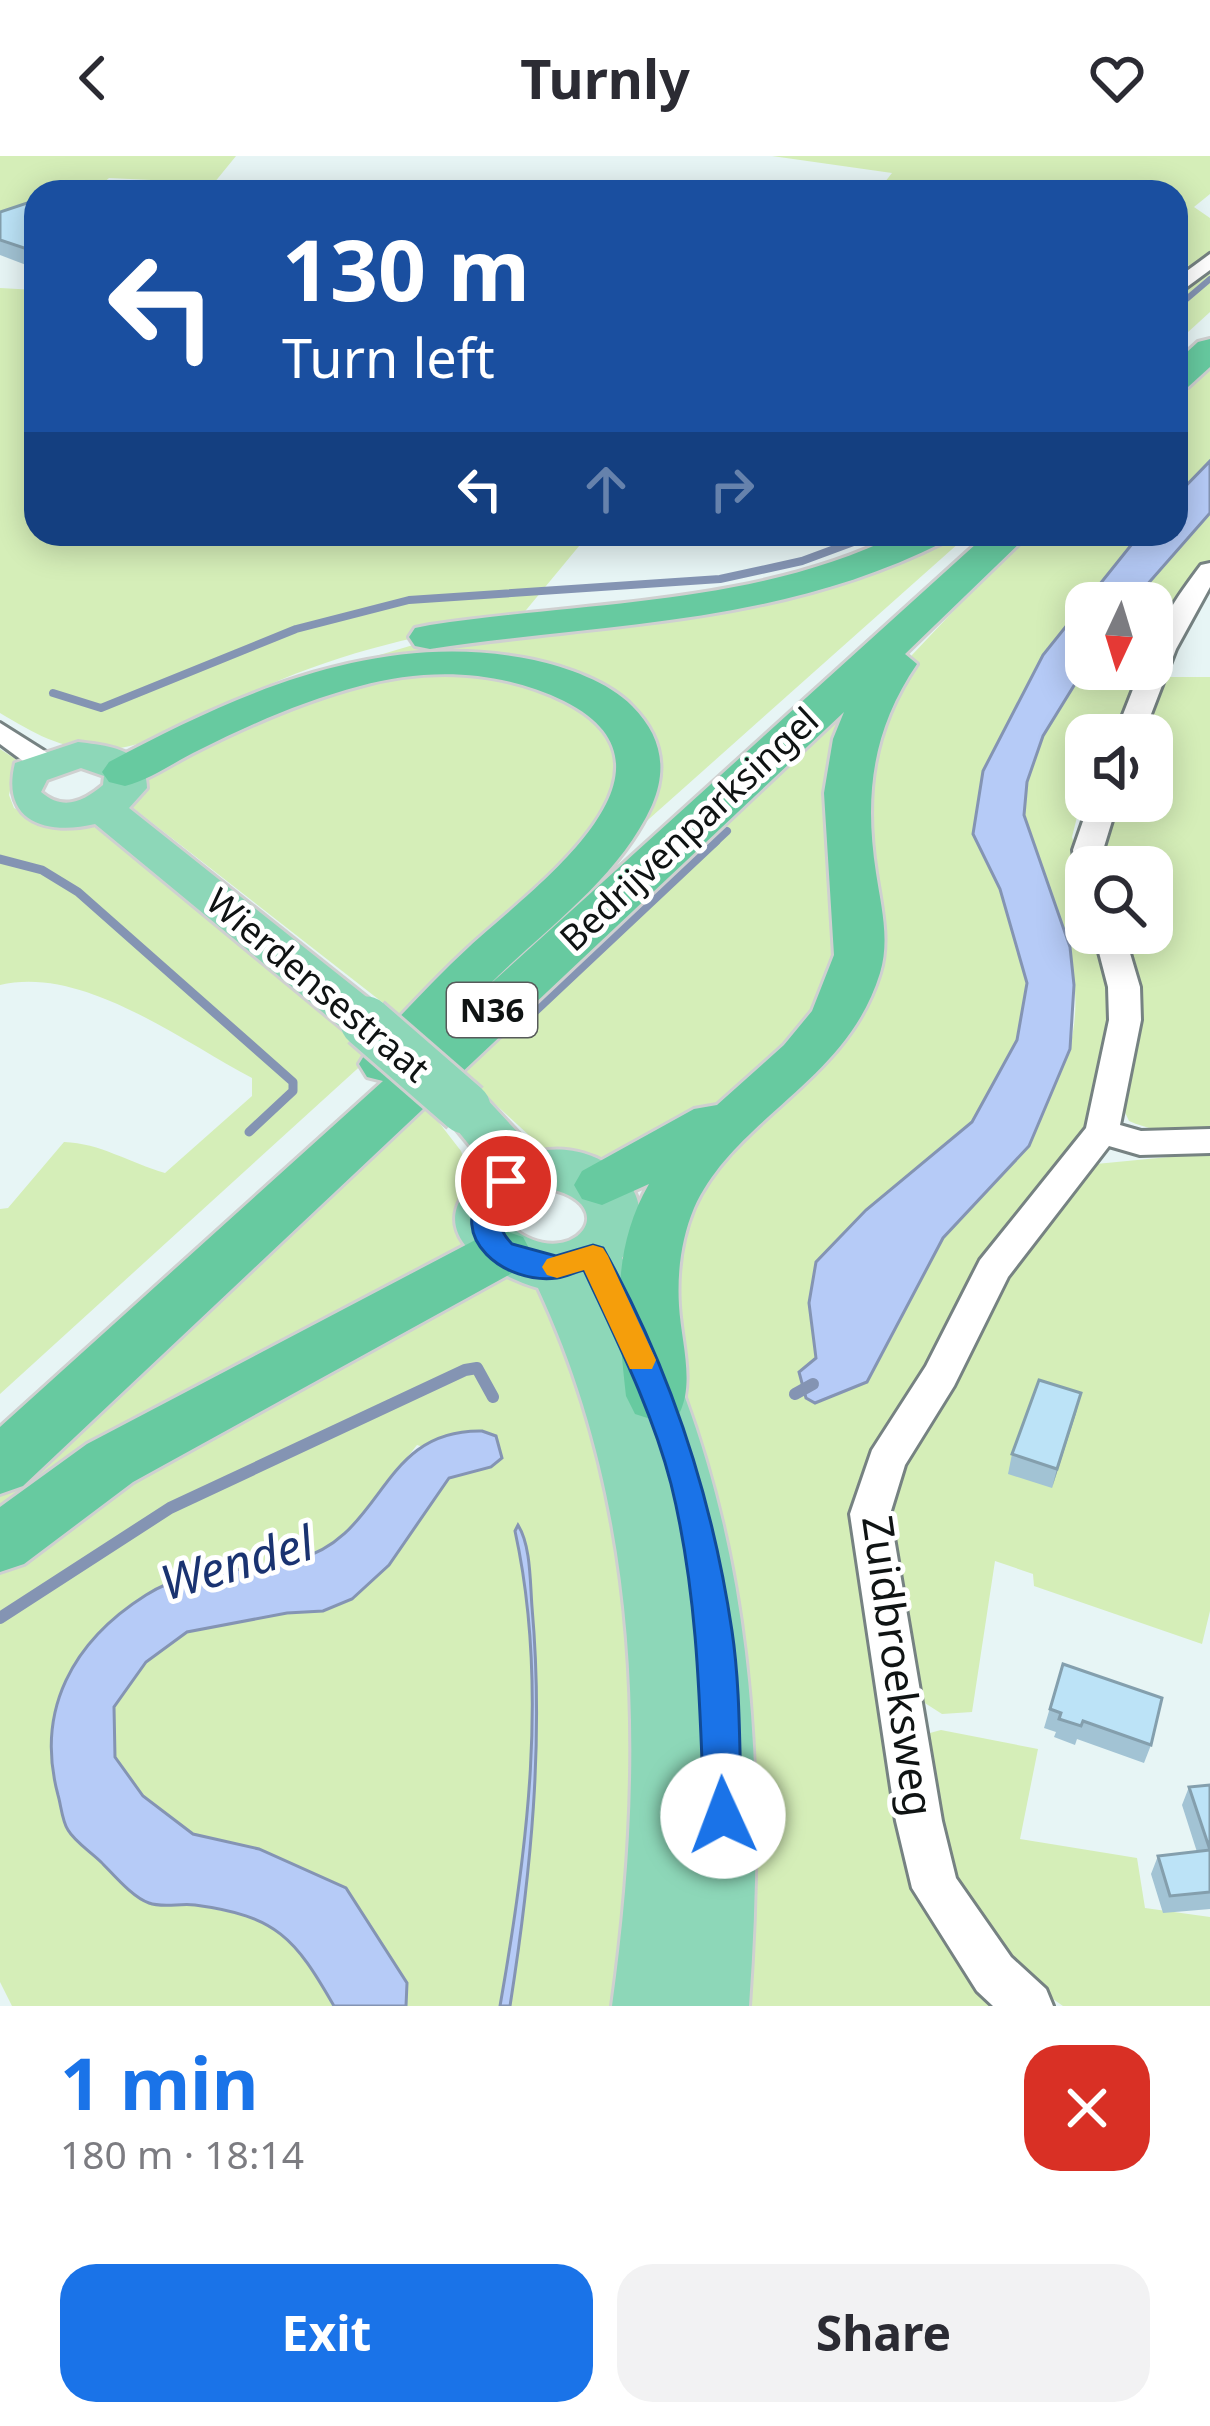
<!DOCTYPE html>
<meta charset="utf-8">
<style>
:root{--surface:#fff;--page:#f2f2f3;--text:#2b2b33;--muted:#7c7c81;--accent:#1a73e8}
body{margin:0;font-family:"Noto Sans",sans-serif;background:var(--page);color:var(--text);height:100vh;display:flex;flex-direction:column;font-size:45px;white-space:nowrap}
*{box-sizing:border-box;margin:0}
p{font-size:39px;color:var(--muted)}
.icon{flex:none;width:66px;height:66px;fill:none;stroke:currentColor;stroke-width:2;stroke-linecap:round;stroke-linejoin:round}
.map{position:relative;height:1850px;overflow:hidden}
.sheet{display:flex;flex-direction:column;background:var(--surface);flex:1}
.sheet>*{flex:none}
.hud{position:absolute;left:24px;top:24px;width:1164px;height:366px;border-radius:36px;box-shadow:0 6px 30px #0003;background:#1a4fa0;color:#fff;overflow:hidden}
.needle{width:78px;rotate:184deg}
.buttons{position:absolute;left:1065px;top:426px;display:grid;gap:24px}
.buttons a{display:grid;place-items:center;width:108px;height:108px;border-radius:24px;background:var(--surface);box-shadow:0 6px 30px #0003;font-size:60px}
.pin{position:absolute;display:grid;place-items:center;width:102px;height:102px;color:#fff;margin:-51px;border:6px solid #fff;border-radius:50%;box-shadow:0 3px 12px #0007}
.me{position:absolute;width:132px;margin:-66px;rotate:358deg;stroke-linejoin:round;filter:drop-shadow(0 0 9px #0008)}
.turn{display:flex;align-items:center;gap:42px;height:252px;padding:0 60px;font-size:54px}
.turn .icon{width:156px;height:156px;stroke-width:2.5}
.turn b{display:block;font-size:84px;line-height:102px}
.lanes{display:flex;align-items:center;height:114px;padding:0 60px;background:#0003;justify-content:center;gap:60px;direction:ltr}
.lanes .off{opacity:.35}
.round{display:grid;place-items:center;flex:none;width:126px;height:126px;border-radius:36px;background:var(--page)}
.summary{display:flex;align-items:center;justify-content:space-between;height:204px;padding:0 60px}
h1{font-size:72px;font-weight:700;line-height:90px;color:var(--accent)}
.button{display:flex;gap:24px;margin-top:auto;padding:24px 60px}
.button a{flex:1;height:138px;border-radius:36px;background:var(--accent);color:#fff;font-size:48px;font-weight:700;line-height:138px;text-align:center}
.button a+a{background:var(--page);color:var(--text)}
header{display:flex;justify-content:space-between;align-items:center;height:156px;padding:0 60px;background:var(--surface);font-size:54px;font-weight:700}
.map>svg:first-child{display:block}
.green{fill:#d5eeb8}
.water{fill:#b6cbf7;stroke:#8494b3;stroke-width:3}
.lines{fill:none;stroke-linecap:round;stroke-linejoin:round}
.stream-far3{stroke:#8494b3;stroke-width:6}
.stream-far2{stroke:#8494b3;stroke-width:8}
.stream-far1{stroke:#8494b3;stroke-width:9}
.stream{stroke:#8494b3;stroke-width:12}
.minor-casing{stroke:#768282;stroke-width:6}
.primary-casing{stroke:#cfd0d0;stroke-width:6}
.trunk-casing{stroke:#cfd0d0;stroke-width:6}
.minor{fill:#fff;fill-rule:evenodd}
.primary{fill:#8dd7b8;fill-rule:evenodd}
.trunk{fill:#67caa0;fill-rule:evenodd}
.primary-bridge-casing{stroke:#cfd0d0;stroke-width:57;stroke-linecap:butt}
.primary-bridge{stroke:#8dd7b8;stroke-width:51}
.wall{fill:#a2c3d4}
.shaded-wall{fill:#849fad}
.building{fill:#bce3f7;stroke:#849fad;stroke-width:3}
.route{fill:#1a73e8;stroke:#114b97;stroke-width:3}
.slow{fill:#f59e0b}
.labels{text-anchor:middle;stroke-width:10;stroke-linejoin:round;paint-order:stroke}
.shield{fill:#fff;stroke:#575a5a;stroke-width:3}
.shield-label{font-size:33px;font-weight:bold;fill:#0f1313}
.street-label{font-size:36px;fill:#0f1313;stroke:#fff}
.near-street-label{font-size:42px;fill:#0f1313;stroke:#fff}
.near-water-label{font-size:48px;font-style:italic;fill:#1a3371;stroke:#fff}
</style>
<header><svg class="icon" aria-label="back" viewBox="0 0 24 24"><path d="M15 5l-7 7 7 7"/></svg>Turnly<svg class="icon" aria-label="heart" viewBox="0 0 24 24"><path d="M12 20l-8-8c-3-5 5-10 8-4 3-6 11-1 8 4z"/></svg></header>
<div class="map">
<svg width="1210" height="1850" viewBox="0 0 1210 1850">
<rect width="100%" height="100%" fill="#e7f5f5"/>
<g class="green">
<polygon points="0,0 236,0 214,27 109,22 103,27 109,29 79,28 73,36 36,36 36,54 0,66"/>
<polygon points="772,0 1210,0 1210,38 1194,51 1210,62 1210,99 1196,111 1176,107 1176,36 877,36 892,17"/>
<polygon points="1210,109 1210,156 1176,187 1176,140"/>
<path d="M 0,132 L 36,134 L 36,378 L 589,378 L 517,465 C 429,475 347,495 266,530 C 222,549 159,589 112,593 C 67,597 37,579 0,557 Z"/>
<polygon points="1210,206 1210,305 1176,340 1176,237"/>
<polygon points="1210,357 1210,405 1183,437 1152,501 1152,447 1131,447"/>
<polygon points="936,378 969,378 576,728 648,625 550,514 312,519 430,484 659,459"/>
<path d="M 1026,378 L 1140,378 L 1043,499 L 973,678 L 1000,733 L 1027,827 L 1017,884 L 972,966 L 867,1054 L 816,1106 L 809,1147 L 816,1203 L 799,1217 L 806,1242 L 814,1247 L 867,1226 C 896,1179 914,1125 945,1080 C 959,1059 979,1046 995,1028 C 1010,1011 1066,911 1070,891 C 1093,793 1037,745 1024,660 C 1016,607 1060,552 1086,510 L 1146,513 L 1111,579 L 1086,579 L 1086,625 L 1072,681 L 1086,730 L 1086,777 L 1103,777 L 1115,830 L 1101,945 L 879,1291 L 907,1682 L 1010,1850 L 736,1850 L 732,1441 L 705,1298 L 659,1158 L 668,1063 L 849,868 L 855,637 L 896,516 Z"/>
<polygon points="894,495 838,804 819,857 742,937 606,1014 543,992 449,906"/>
<polygon points="467,509 603,556 628,620 577,702 405,864 128,648 142,615 319,535"/>
<path d="M 1164,521 L 1210,521 L 1210,973 C 1180,977 1157,977 1129,965 L 1122,950 L 1118,777 L 1152,777 L 1152,711 L 1100,711 L 1095,690 L 1113,645 L 1152,645 L 1152,579 L 1140,579 Z"/>
<path d="M 0,593 L 17,604 L 9,639 L 14,652 L 33,662 L 94,671 L 153,705 L 378,894 L 0,1238 L 0,1053 L 8,1052 L 64,986 C 100,987 130,1007 165,1017 L 252,940 L 252,922 C 180,884 82,809 0,829 Z"/>
<polygon points="416,937 461,995 469,1018 457,1060 464,1095 0,1364 0,1332"/>
<polygon points="1210,997 1210,1455 1202,1488 1034,1430 1033,1418 995,1405 972,1556 942,1558 917,1542 886,1336 1009,1112 1074,1030 1096,1008"/>
<polygon points="479,1114 545,1125 637,1392 637,1850 406,1850 407,1826 259,1693 193,1678 143,1640 115,1601 114,1551 146,1506 187,1476 287,1457 323,1455 390,1409 449,1322 491,1311 417,1289 345,1380 328,1391 296,1404 199,1416 148,1438 68,1674 148,1747 194,1749 257,1762 301,1794 334,1850 12,1850 0,1826 0,1401"/>
<path d="M 941,1574 L 1038,1593 L 1020,1683 L 1137,1702 L 1145,1752 L 1210,1761 L 1210,1850 L 1063,1850 C 1015,1818 955,1746 940,1690 C 930,1655 931,1614 926,1578 Z"/>
</g>
<g class="water">
<polygon points="1210,305 1210,357 1131,447 1086,447 1086,510 1043,580 1027,626 1024,659 1070,791 1074,829 1070,893 1029,990 943,1082 867,1226 815,1247 806,1242 799,1216 816,1202 809,1147 816,1106 866,1054 972,966 1017,884 1027,827 1000,733 973,678 983,615 1043,499 1140,378 1176,378 1176,340"/>
<path d="M 482,1275 L 496,1280 L 502,1302 L 491,1311 L 449,1322 L 389,1409 L 352,1443 L 323,1455 L 287,1457 L 187,1476 L 146,1506 L 114,1551 L 115,1601 L 143,1640 L 193,1678 L 259,1693 L 346,1732 L 407,1827 L 406,1850 L 334,1850 C 295,1782 277,1760 195,1749 C 181,1747 162,1752 149,1747 C 133,1742 113,1718 101,1706 C 91,1696 75,1686 68,1674 C 62,1665 61,1649 58,1639 C 35,1554 73,1485 146,1439 C 193,1409 245,1418 296,1404 C 386,1381 378,1273 482,1275 Z"/>
<path d="M 518,1369 C 531,1390 530,1426 532,1451 C 544,1586 531,1716 510,1850 L 500,1850 C 527,1697 549,1530 515,1375 Z"/>
</g>
<g class="lines">
<polyline class="stream-far3" points="1176,152 1210,123"/>
<g class="stream-far2">
<polyline points="53,537 101,552 296,473 409,444 720,423 802,405 875,378"/>
<polyline points="713,688 727,675"/>
</g>
<g class="stream-far1">
<polyline points="0,703 42,714 78,736 293,926 293,935 249,976"/>
<polyline points="517,872 716,685"/>
</g>
<g class="stream">
<polyline points="795,1238 813,1228"/>
<polyline points="0,1462 170,1352 465,1214 477,1212 493,1241"/>
</g>
<g class="minor-casing">
<g id="minor">
<polygon points="1210,98 1210,114 1176,139 1176,123"/>
<path d="M 1210,407 L 1210,431 L 1176,493 L 1143,579 L 1115,579 L 1141,513 L 1152,513 C 1152,473 1178,440 1201,409 Z"/>
<polygon points="0,567 54,601 58,607 54,613 34,613 0,588"/>
<polygon points="1090,645 1118,645 1103,694 1105,711 1086,711 1086,719 1075,711 1073,694"/>
<polygon points="1094,777 1124,777 1140,831 1141,864 1120,969 1141,975 1210,973 1210,997 1140,999 1109,990 1008,1121 954,1230 905,1309 890,1358 942,1665 956,1722 1011,1801 1046,1833 1053,1850 993,1850 977,1835 912,1732 896,1665 850,1358 872,1294 926,1210 980,1104 1086,972 1109,864 1108,831"/>
</g>
</g>
<g class="primary-casing">
<g id="primary">
<path d="M 78,586 C 110,590 146,593 147,632 L 129,652 L 383,854 L 391,866 L 383,878 L 366,882 L 349,878 L 95,668 C 50,679 0,668 15,607 ZM 81,612 L 104,620 L 103,629 C 83,646 63,655 41,636 L 47,624 Z"/>
<path d="M 465,934 L 483,939 L 536,996 C 599,981 675,1039 622,1102 C 751,1339 768,1586 749,1850 L 612,1850 C 646,1608 643,1357 538,1132 C 479,1114 413,1067 490,1014 L 439,952 L 447,939 ZM 545,1032 C 629,1047 571,1120 511,1071 L 512,1056 Z"/>
</g>
</g>
<g class="trunk-casing">
<g id="trunk">
<polygon points="1210,183 1210,211 1188,231 1176,234 1176,206 1198,186"/>
<path d="M 900,378 L 949,378 L 944,386 C 776,470 611,466 430,493 L 415,490 L 409,481 L 415,472 L 430,469 C 588,445 753,450 900,378 Z"/>
<path d="M 987,378 L 1029,378 L 905,498 L 917,508 C 872,574 864,639 876,717 C 881,750 890,784 880,817 C 847,926 735,961 694,1052 C 681,1083 677,1117 679,1150 C 681,1185 695,1227 679,1258 L 657,1265 L 635,1258 L 626,1240 C 618,1166 610,1095 649,1028 L 602,1049 L 582,1043 L 574,1029 L 582,1015 L 694,953 L 717,949 L 784,889 L 812,855 L 834,799 L 824,637 L 833,583 L 844,556 L 23,1330 L 0,1338 L 0,1271 L 383,925 L 367,921 L 359,908 L 367,895 C 401,860 433,824 469,791 C 529,735 702,614 564,545 C 501,514 428,511 360,530 C 303,545 251,568 199,594 C 174,606 152,623 125,630 L 109,626 L 102,616 L 109,606 C 240,536 382,472 534,504 C 566,511 609,526 632,550 C 661,579 668,612 652,649 C 618,724 543,774 487,831 Z"/>
<polygon points="502,1074 523,1081 531,1096 523,1111 133,1326 24,1408 0,1416 0,1351 87,1288 481,1081"/>
</g>
</g>
<use href="#minor" class="minor"/>
<use href="#primary" class="primary"/>
<use href="#trunk" class="trunk"/>
<g class="primary-bridge-casing">
<polyline id="primary-bridge" points="366,866 465,952"/>
</g>
<use href="#primary-bridge" class="primary-bridge"/>
</g>
<g class="wall">
<polygon points="36,44 36,111 34,112 0,99 0,56"/>
<polygon points="1081,1237 1052,1332 1008,1318 1012,1298"/>
<polygon points="1063,1508 1151,1589 1144,1607 1077,1583 1075,1589 1054,1581 1056,1576 1044,1572"/>
<polygon points="1210,1629 1210,1753 1163,1757 1151,1718 1158,1700 1197,1696 1182,1649 1189,1631"/>
</g>
<g class="shaded-wall">
<polygon points="36,92 36,111 34,112 30,94"/>
<polygon points="1081,1237 1076,1257 1052,1332 1057,1313"/>
</g>
<g class="building">
<polygon points="36,44 36,92 30,94 0,84 0,56"/>
<polygon points="1039,1224 1081,1237 1057,1313 1012,1298"/>
<polygon points="1063,1508 1162,1542 1151,1589 1083,1565 1081,1570 1059,1563 1061,1557 1050,1553"/>
<polygon points="1210,1629 1210,1736 1170,1740 1158,1700 1210,1694 1189,1631"/>
</g>
<path class="route" d="M 506,1015 L 520,1025 C 505,1050 488,1063 512,1088 L 556,1100 L 593,1089 L 603,1092 C 670,1212 712,1340 732,1475 C 741,1535 739,1599 742,1660 L 736,1673 L 723,1678 L 709,1673 L 704,1660 C 700,1549 698,1437 671,1328 C 652,1254 616,1183 584,1114 C 575,1116 566,1121 557,1122 C 506,1129 444,1082 485,1032 C 492,1023 495,1018 506,1015 Z"/>
<polygon class="slow" points="593,1089 603,1092 608,1100 656,1204 652,1213 630,1213 584,1114 557,1122 547,1119 542,1111 547,1103"/>
<g class="labels">
<rect class="shield" x="447" y="827" width="90" height="54" rx="9"/>
<g class="shield-label">
<text x="492" y="866">N36</text>
</g>
<g class="street-label">
<text transform="translate(689 673) rotate(-43)" y="13">Bedrijvenparksingel</text>
<text transform="translate(318 829) rotate(40)" y="13">Wierdensestraat</text>
</g>
<g class="near-street-label">
<text transform="translate(898 1510) rotate(82)" y="15">Zuidbroeksweg</text>
</g>
<g class="near-water-label">
<text transform="translate(237 1407) rotate(-16)" y="17">Wendel</text>
</g>
</g>
</svg>
<div class="buttons">
<a><svg class="needle" viewBox="-14 -14 28 28"><path d="M0-13l5 13h-10z" fill="#e53935"/><path d="M0 13l5-13h-10z" fill="#7c7c81"/></svg></a>
<a><svg class="icon" aria-label="sound" viewBox="0 0 24 24"><path d="M4 9h4l5-4v14l-5-4H4zM17 9q2 3 0 6"/></svg></a>
<a><svg class="icon" aria-label="search" viewBox="0 0 24 24"><circle cx="10" cy="10" r="6"/><path d="M15 15l6 6"/></svg></a>
</div>
<div class="pin" style="left:506px;top:1025px;background:#d93025"><svg class="icon" aria-label="arrive" viewBox="0 0 24 24"><path d="M6 21V4h12l-3 4 3 4H6"/></svg></div>
<svg class="me" style="left:723px;top:1660px" viewBox="-20 -20 40 40"><circle r="19" fill="#fff"/><path d="M0-13L10 11 0 6-10 11z" fill="#1a73e8"/></svg>
<div class="hud">
<div class="turn"><svg class="icon" aria-label="left" viewBox="0 0 24 24"><path d="M17 20v-9H6M10 6l-5 5 5 5"/></svg><div><b>130 m</b>Turn left</div></div>
<div class="lanes"><svg class="icon" aria-label="left" viewBox="0 0 24 24"><path d="M17 20v-9H6M10 6l-5 5 5 5"/></svg><svg class="icon off" aria-label="ahead" viewBox="0 0 24 24"><path d="M12 20V5M6 11l6-6 6 6"/></svg><svg class="icon off" aria-label="right" viewBox="0 0 24 24"><path d="M7 20v-9h11M14 6l5 5-5 5"/></svg></div>
</div>
</div>
<section class="sheet">
<div class="summary"><div><h1>1 min</h1><p>180 m · 18:14</p></div><a class="round" style="background:#d93025;color:#fff"><svg class="icon" aria-label="close" viewBox="0 0 24 24"><path d="M6 6l12 12M18 6L6 18"/></svg></a></div>
<div class="button"><a>Exit</a><a>Share</a></div>
</section>
